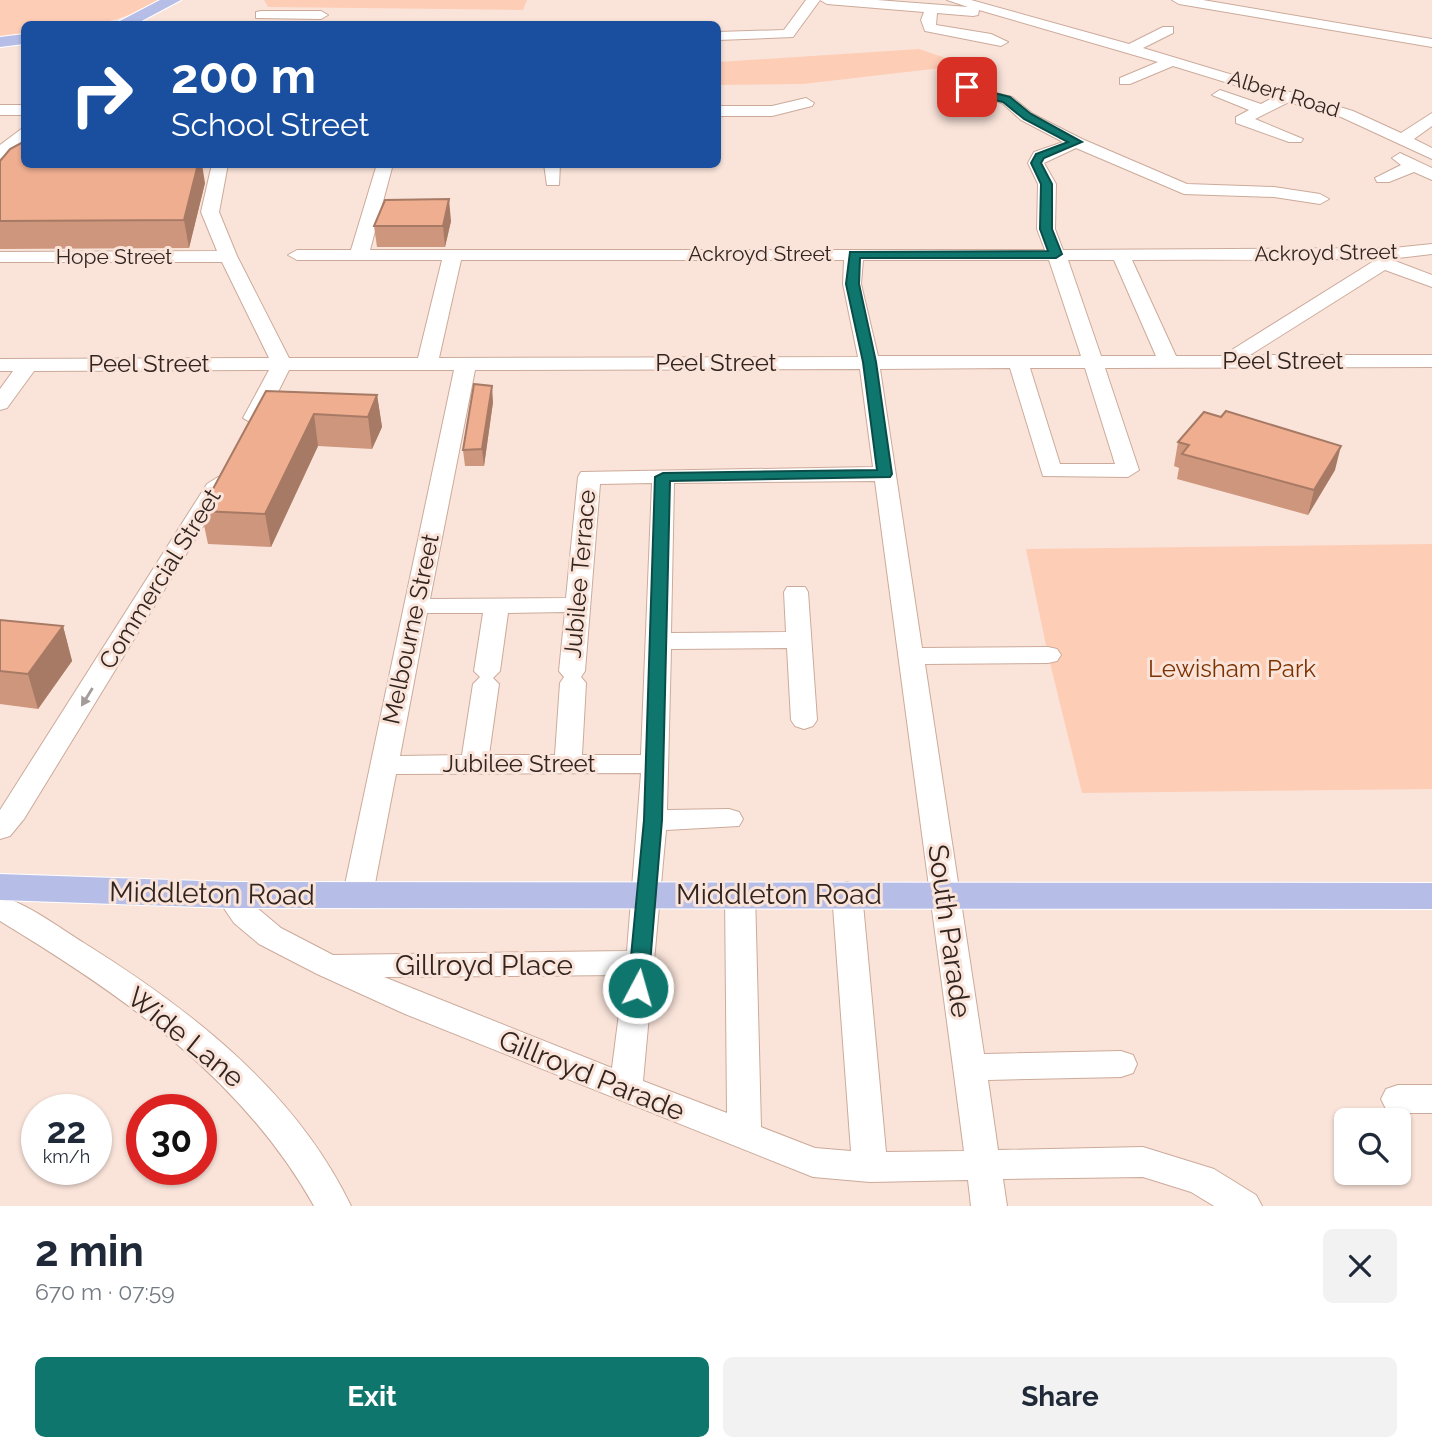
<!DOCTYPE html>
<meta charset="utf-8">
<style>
:root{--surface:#fff;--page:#f2f2f3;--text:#1f2937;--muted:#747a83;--accent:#0f766e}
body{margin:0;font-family:Raleway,sans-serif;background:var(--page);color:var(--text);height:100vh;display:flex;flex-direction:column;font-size:26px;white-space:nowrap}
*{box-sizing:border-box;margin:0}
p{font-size:23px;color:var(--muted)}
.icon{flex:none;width:38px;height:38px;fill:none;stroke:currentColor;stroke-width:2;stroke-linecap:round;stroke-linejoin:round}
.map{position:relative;height:1206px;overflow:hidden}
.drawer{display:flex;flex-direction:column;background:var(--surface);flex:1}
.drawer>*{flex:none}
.banner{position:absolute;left:21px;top:21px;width:700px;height:147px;border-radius:10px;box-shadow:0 2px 5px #0004;background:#1a4fa0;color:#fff;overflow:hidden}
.fabs{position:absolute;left:1334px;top:1108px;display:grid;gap:14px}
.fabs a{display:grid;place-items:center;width:77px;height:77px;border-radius:10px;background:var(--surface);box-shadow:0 2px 5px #0004;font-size:35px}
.speed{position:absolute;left:21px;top:1094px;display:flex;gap:14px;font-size:35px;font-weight:700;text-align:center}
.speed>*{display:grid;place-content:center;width:91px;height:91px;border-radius:50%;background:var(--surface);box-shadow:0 2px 5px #0004;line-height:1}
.speed small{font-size:18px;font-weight:400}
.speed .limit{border:10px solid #d22;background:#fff;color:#111}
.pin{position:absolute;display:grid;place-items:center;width:60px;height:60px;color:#fff;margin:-30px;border-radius:14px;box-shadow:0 4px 10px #0006}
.me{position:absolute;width:77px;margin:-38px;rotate:6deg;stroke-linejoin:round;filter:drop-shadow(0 0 5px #0008)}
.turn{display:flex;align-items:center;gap:24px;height:147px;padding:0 35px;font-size:32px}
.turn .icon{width:91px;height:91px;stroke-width:2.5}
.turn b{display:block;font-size:49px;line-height:60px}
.round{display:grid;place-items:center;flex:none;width:74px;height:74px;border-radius:10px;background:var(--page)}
.headline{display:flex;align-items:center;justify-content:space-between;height:119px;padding:0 35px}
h1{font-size:42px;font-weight:700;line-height:52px}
.button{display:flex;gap:14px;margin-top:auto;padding:14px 35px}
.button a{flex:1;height:80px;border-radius:10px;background:var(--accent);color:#fff;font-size:28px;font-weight:700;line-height:80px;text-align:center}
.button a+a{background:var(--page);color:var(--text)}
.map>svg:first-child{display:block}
.green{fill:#fecdb6}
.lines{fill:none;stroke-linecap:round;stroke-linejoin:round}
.minor-casing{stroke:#ccaa9a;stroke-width:2}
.major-casing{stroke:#fff;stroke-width:2}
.minor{fill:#fff;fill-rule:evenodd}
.major{fill:#b6bee7;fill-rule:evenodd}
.wall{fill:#ce967c}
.shaded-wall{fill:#a77a65}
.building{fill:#efae90;stroke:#a77a65;stroke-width:2}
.oneway{fill:#a39d9a}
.route{fill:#0f766e;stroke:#0a4d48;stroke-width:2}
.labels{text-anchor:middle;stroke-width:6;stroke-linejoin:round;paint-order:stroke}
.far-street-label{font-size:21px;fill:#32251f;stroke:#fae4da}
.street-label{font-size:24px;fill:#32251f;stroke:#fae4da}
.park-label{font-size:24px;fill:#7d3200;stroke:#fae4da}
.near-street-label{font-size:28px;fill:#32251f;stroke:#fae4da}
</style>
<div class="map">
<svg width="1432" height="1206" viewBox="0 0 1432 1206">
<rect width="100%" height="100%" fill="#fae4da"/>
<g class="green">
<path d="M 0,0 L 161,0 C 107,30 84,24 24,24 L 24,35 L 0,38 Z"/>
<polygon points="264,0 527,0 523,10 268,7"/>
<polygon points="919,49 967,65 803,84 718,85 718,62"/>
<polygon points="1432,544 1432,789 1082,793 1048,655 1026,549"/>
</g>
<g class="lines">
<g class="minor-casing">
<g id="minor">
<polygon points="806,0 820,0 793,37 718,40 718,32 784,30"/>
<polygon points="820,0 877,0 968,7 947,0 971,0 1129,44 1163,27 1173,27 1173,33 1143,48 1353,111 1401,133 1432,113 1432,126 1414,139 1432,148 1432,159 1341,117 1289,102 1255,119 1303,139 1301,142 1289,142 1236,123 1236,117 1249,110 1212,95 1220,90 1261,104 1274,97 1173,66 1130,84 1120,84 1120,78 1158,62 979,10 978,15 973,16 937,13 936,25 991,34 1008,42 1001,46 925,31 921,20 924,12 827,4"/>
<polygon points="1172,0 1203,0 1432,39 1432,47 1179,4"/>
<polygon points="261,11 321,11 328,15 321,19 256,18 256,12"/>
<path d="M 967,82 L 978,89 L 1012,97 L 1033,114 L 1082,139 L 1187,184 L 1274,187 L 1320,194 L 1329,199 L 1320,204 L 1274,197 L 1184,194 L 1076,148 L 1044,163 L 1056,184 L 1055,229 L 1063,250 L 1393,248 L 1432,244 L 1432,254 L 1398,258 L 1395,261 L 1432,275 L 1432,287 L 1385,270 L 1250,355 L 1432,355 L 1432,367 L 1105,368 L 1139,470 L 1128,477 L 1043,476 L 1010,368 L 880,369 L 922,648 L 1048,647 L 1057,649 L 1061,655 L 1057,661 L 1048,663 L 925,664 L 984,1054 L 1121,1051 L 1133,1055 L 1137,1064 L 1133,1073 L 1121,1077 L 988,1080 L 998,1150 L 1143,1147 L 1214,1169 L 1256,1195 L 1262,1206 L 1214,1206 L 1191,1192 L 1143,1177 L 1003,1179 L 1007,1206 L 971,1206 L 968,1180 L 870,1182 L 813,1177 L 405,1014 L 317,974 L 259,944 L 234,923 L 215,895 L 219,887 L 230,884 L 241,887 L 256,907 L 281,928 L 333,955 L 627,951 L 641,773 L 396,774 L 373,894 L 369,902 L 358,905 L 347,902 L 343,894 L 454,370 L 289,370 L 265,418 L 254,424 L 243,418 L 269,370 L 34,371 L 7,408 L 0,410 L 0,389 L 13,371 L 0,371 L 0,359 L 269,358 L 222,262 L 0,262 L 0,252 L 217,251 L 201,212 L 212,164 L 228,164 L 219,212 L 237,256 L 289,358 L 418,358 L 442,260 L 297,260 L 288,255 L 297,250 L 351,250 L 377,164 L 393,164 L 370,250 L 1045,250 L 1037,229 L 1038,184 L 1028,163 L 1034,152 L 1063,142 L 1021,120 L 1002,103 L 968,95 L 959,87 ZM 1377,259 L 1222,356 L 1176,356 L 1132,260 ZM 461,260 L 844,260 L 843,284 L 858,357 L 439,358 ZM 863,260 L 1049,260 L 1081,356 L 878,356 L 861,284 ZM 1068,260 L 1114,260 L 1156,356 L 1101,356 ZM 1030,368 L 1085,368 L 1115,464 L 1060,464 ZM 860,369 L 873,467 L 581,472 L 578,477 L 566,598 L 430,599 L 475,370 ZM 875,481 L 953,1067 L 964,1151 L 886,1152 L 862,893 L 857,885 L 847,882 L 837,885 L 832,893 L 851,1151 L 815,1148 L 761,1127 L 755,893 L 750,885 L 740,882 L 730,885 L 725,893 L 727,1113 L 643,1081 L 666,830 L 739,826 L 743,819 L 739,812 L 729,809 L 667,810 L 671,649 L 787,648 L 791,720 L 795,726 L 804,729 L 813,726 L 817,720 L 808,592 L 805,587 L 787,587 L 784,592 L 786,632 L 671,633 L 674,483 ZM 652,483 L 641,755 L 582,755 L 586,683 L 581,677 L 585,671 L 600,484 ZM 565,612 L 559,671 L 564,677 L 560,683 L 555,755 L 489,755 L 499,684 L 493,678 L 500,671 L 508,613 ZM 427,613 L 483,613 L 474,671 L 480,677 L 473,684 L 462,755 L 400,756 ZM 624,975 L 612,1068 L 384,977 Z"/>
<polygon points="806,98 814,103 812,106 772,116 718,116 718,106 772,106"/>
<rect x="0" y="105" width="24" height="10"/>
<polygon points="24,127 24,140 0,159 0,145"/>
<polygon points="1400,153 1432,168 1432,180 1414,172 1389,182 1377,182 1375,178 1401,165 1392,158"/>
<polygon points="544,164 560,164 559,185 547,185"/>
<polygon points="218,477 229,484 24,819 10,836 0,839 0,810 207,484"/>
<path d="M 0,896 C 30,905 58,927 84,943 C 190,1009 296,1091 351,1206 L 314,1206 C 242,1078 124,996 0,921 Z"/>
<polygon points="1398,1085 1432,1085 1432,1113 1398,1113 1386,1109 1381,1099 1386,1089"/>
</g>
</g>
<g class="major-casing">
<g id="major">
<polygon points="160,0 181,0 136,24 114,24"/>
<polygon points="24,34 24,44 0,47 0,37"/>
<polygon points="0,874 230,882 1432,883 1432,909 230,908 0,900"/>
</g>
</g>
<use href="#minor" class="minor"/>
<use href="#major" class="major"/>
</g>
<g class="wall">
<polygon points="0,161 205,183 189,248 0,249"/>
<polygon points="451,221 445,247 377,247 374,226"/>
<polygon points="266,391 377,395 382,427 372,449 318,446 271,547 208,544 201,511"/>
<polygon points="493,402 484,466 465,466 463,450"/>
<polygon points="1178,442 1335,470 1308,515 1177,479 1179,468 1174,466"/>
<polygon points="0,620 63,626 72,661 38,709 0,704"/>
</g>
<g class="shaded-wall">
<polygon points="198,164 202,164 205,183 189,248 184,220"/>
<polygon points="449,199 451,221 445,247 443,226"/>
<polygon points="492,386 493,402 484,466 482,449"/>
<polygon points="377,395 382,427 372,449 368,417"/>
<polygon points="314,414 318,446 271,547 265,514"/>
<polygon points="1341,446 1335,470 1308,515 1314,490"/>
<polygon points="63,626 72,661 38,709 28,674"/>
</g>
<g class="building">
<polygon points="23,142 24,142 24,164 198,164 184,220 0,221 0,161 10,149"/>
<polygon points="449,199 443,226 374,226 385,200"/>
<polygon points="474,384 492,386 482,449 463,450"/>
<polygon points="266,391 377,395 368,417 314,414 265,514 201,511"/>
<polygon points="1226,411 1341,446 1314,490 1182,454 1189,445 1178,442 1204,412 1221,417"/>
<polygon points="0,620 63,626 28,674 0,671"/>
</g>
<defs><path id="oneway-solid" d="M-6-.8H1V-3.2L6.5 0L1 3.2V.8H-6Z" transform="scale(1.75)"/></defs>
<use class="oneway" href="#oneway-solid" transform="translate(87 697) rotate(122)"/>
<polygon class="route" points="963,85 1010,97 1031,114 1082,142 1044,158 1041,163 1052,184 1052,229 1062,254 1056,258 860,258 859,284 876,362 892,474 890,477 670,481 662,820 648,988 645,994 631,994 628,988 644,820 655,477 663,473 877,470 863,362 846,284 850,252 1048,251 1040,229 1041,184 1031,163 1036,154 1068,142 1024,119 1003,102 969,94"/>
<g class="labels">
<g class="far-street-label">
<text transform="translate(1284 94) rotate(17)" y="7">Albert Road</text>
<text transform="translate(1326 253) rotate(-1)" y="7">Ackroyd Street</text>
<text x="760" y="261">Ackroyd Street</text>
<text x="114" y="264">Hope Street</text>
</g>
<g class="street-label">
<text x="1283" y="369">Peel Street</text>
<text x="716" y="371">Peel Street</text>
<text x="149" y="372">Peel Street</text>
<text transform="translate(580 574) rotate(-85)" y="8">Jubilee Terrace</text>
<text transform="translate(160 579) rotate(-58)" y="8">Commercial Street</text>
<text transform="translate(411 629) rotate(-78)" y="8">Melbourne Street</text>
<text x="519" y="772">Jubilee Street</text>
</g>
<g class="park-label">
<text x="1232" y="677">Lewisham Park</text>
</g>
<g class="near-street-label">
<text transform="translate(212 893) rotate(1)" y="10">Middleton Road</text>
<text x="779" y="904">Middleton Road</text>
<text transform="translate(950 931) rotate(82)" y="10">South Parade</text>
<text x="484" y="975">Gillroyd Place</text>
<text transform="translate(186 1037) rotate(39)" y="10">Wide Lane</text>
<text transform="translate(592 1075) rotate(22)" y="10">Gillroyd Parade</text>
</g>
</g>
</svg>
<div class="fabs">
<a><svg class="icon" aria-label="search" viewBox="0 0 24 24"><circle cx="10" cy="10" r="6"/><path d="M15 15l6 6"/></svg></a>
</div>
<div class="speed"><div>22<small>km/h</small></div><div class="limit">30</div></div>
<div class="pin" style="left:967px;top:87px;background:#d93025"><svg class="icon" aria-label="arrive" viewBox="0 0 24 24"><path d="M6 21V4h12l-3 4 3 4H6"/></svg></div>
<svg class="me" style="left:638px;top:988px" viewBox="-20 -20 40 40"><circle r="17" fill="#0f766e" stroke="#fff" stroke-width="3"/><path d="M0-11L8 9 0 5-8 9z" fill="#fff"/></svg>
<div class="banner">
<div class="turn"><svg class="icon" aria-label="right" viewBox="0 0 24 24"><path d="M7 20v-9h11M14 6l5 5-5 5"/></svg><div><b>200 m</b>School Street</div></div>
</div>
</div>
<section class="drawer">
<div class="headline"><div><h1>2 min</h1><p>670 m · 07:59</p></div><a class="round"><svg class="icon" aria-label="close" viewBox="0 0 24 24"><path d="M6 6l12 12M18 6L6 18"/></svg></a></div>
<div class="button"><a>Exit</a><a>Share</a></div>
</section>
